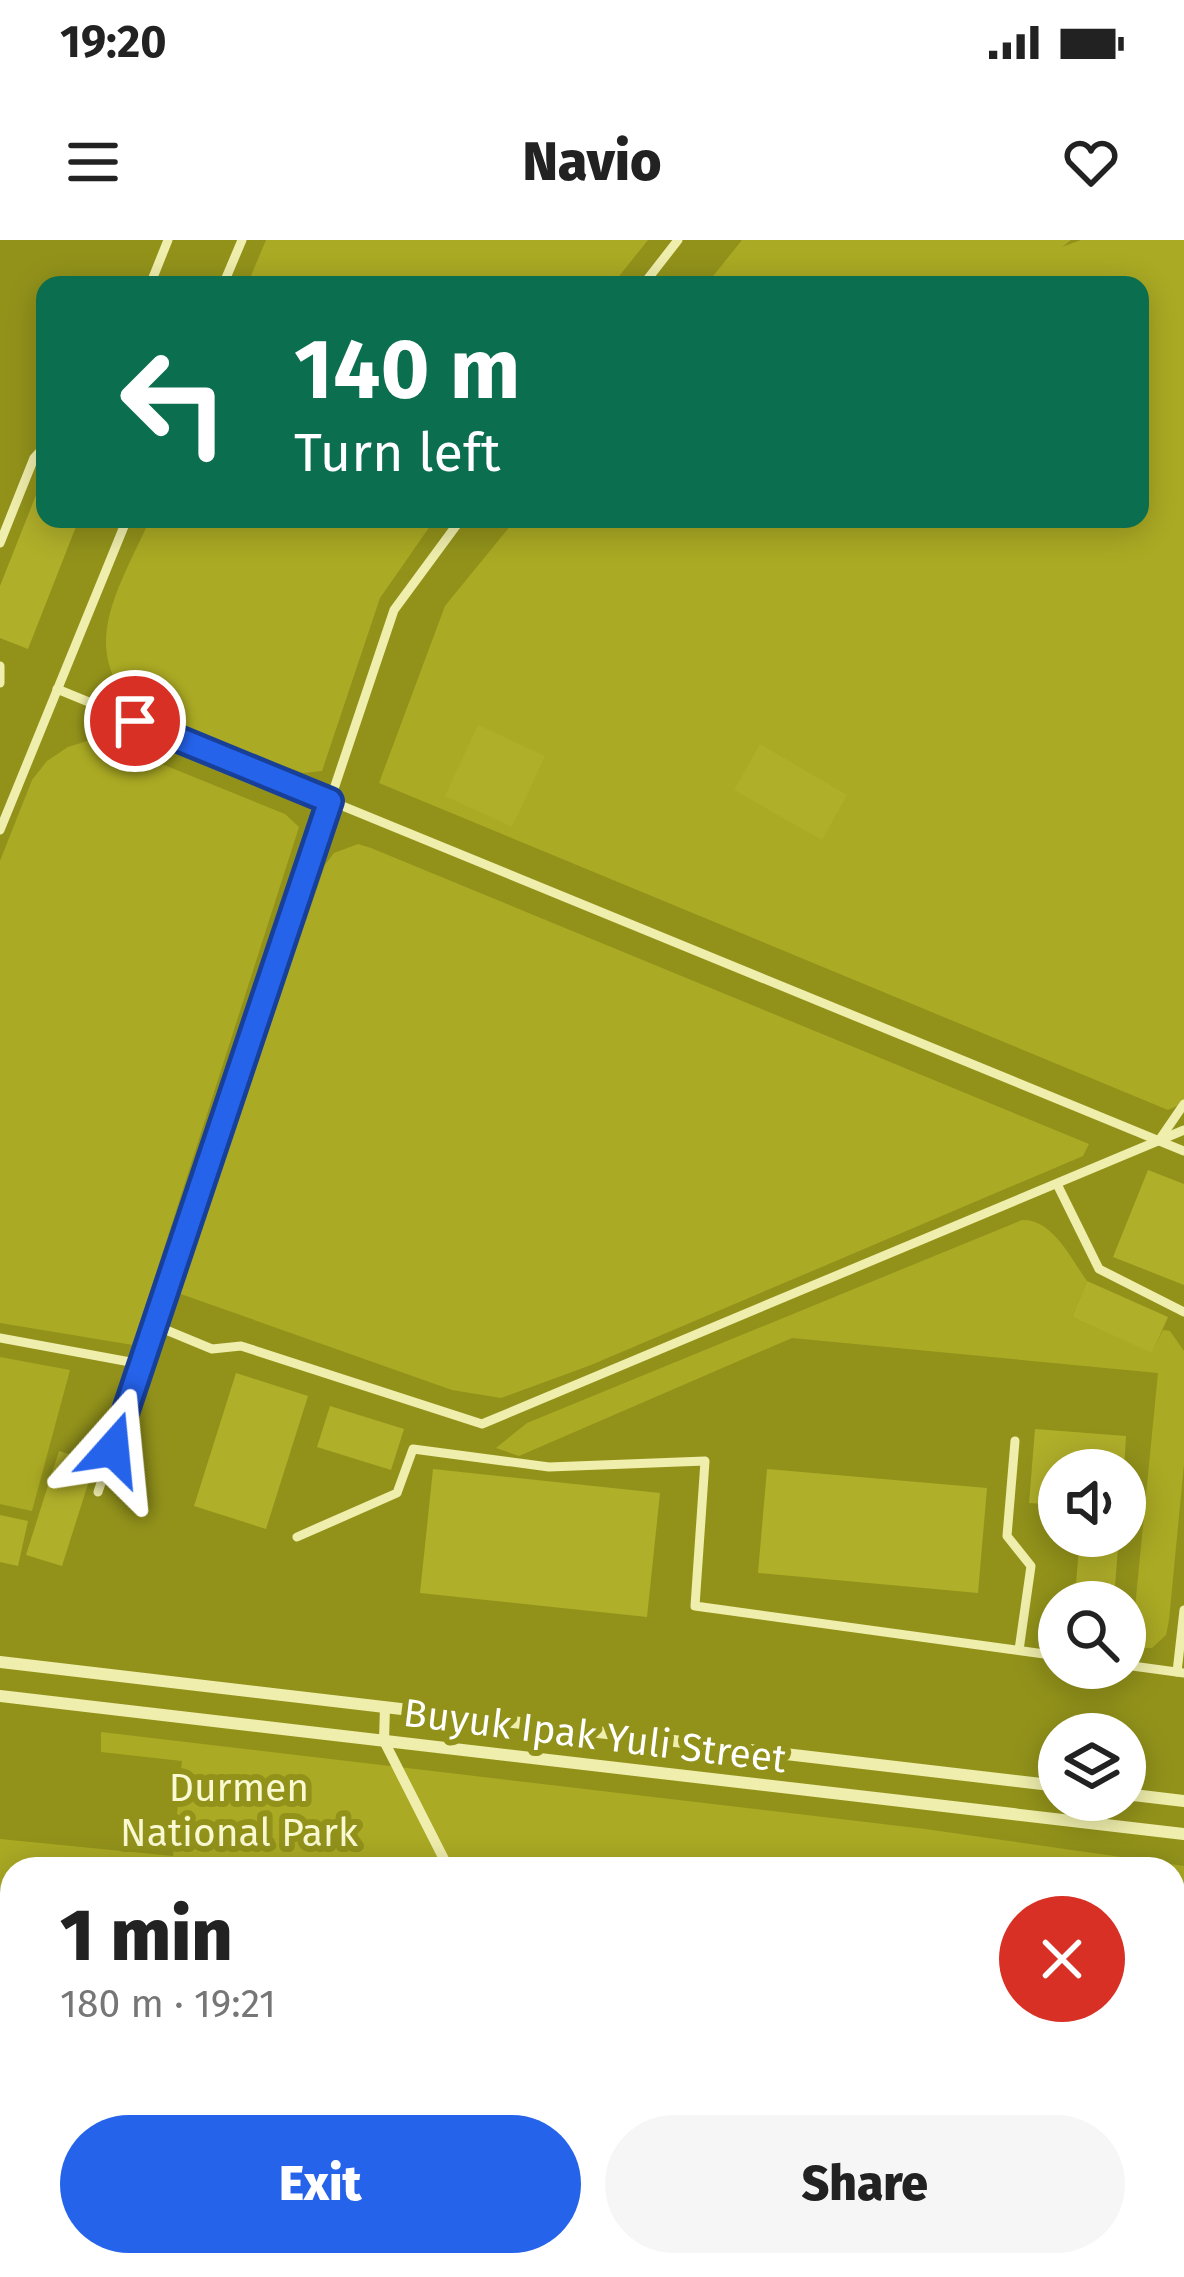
<!DOCTYPE html>
<meta charset="utf-8">
<style>
:root{--surface:#fff;--page:#f6f6f6;--text:#222;--muted:#767676;--accent:#2563eb}
body{margin:0;font-family:"Fira Sans",sans-serif;background:var(--page);color:var(--text);height:100vh;display:flex;flex-direction:column;font-size:45px;white-space:nowrap}
*{box-sizing:border-box;margin:0}
p{font-size:39px;color:var(--muted)}
.icon{flex:none;width:66px;height:66px;fill:none;stroke:currentColor;stroke-width:2;stroke-linecap:round;stroke-linejoin:round}
.map{position:relative;flex:1;overflow:hidden}
.drawer{position:absolute;left:0px;top:1617px;width:1185px;height:420px;display:flex;flex-direction:column;background:var(--surface);border-radius:36px 36px 0 0;box-shadow:0 6px 30px #0003}
.drawer>*{flex:none}
.hud{position:absolute;left:36px;top:36px;width:1113px;height:252px;border-radius:24px;box-shadow:0 6px 30px #0003;background:#0b6e4f;color:#fff;overflow:hidden}
.buttons{position:absolute;left:1038px;top:1209px;display:grid;gap:24px}
.buttons a{display:grid;place-items:center;width:108px;height:108px;border-radius:50%;background:var(--surface);box-shadow:0 6px 30px #0003;font-size:60px}
.pin{position:absolute;display:grid;place-items:center;width:102px;height:102px;color:#fff;margin:-51px;border:6px solid #fff;border-radius:50%;box-shadow:0 3px 12px #0007}
.me{position:absolute;width:132px;margin:-66px;rotate:18deg;stroke-linejoin:round;filter:drop-shadow(0 0 9px #0008)}
.turn{display:flex;align-items:center;gap:42px;height:252px;padding:0 60px;font-size:54px}
.turn .icon{width:156px;height:156px;stroke-width:2.5}
.turn b{display:block;font-size:84px;line-height:102px}
.round{display:grid;place-items:center;flex:none;width:126px;height:126px;border-radius:63px;background:var(--page)}
.head{display:flex;align-items:center;justify-content:space-between;height:204px;padding:0 60px}
h1{font-size:72px;font-weight:800;line-height:90px}
.primary-button{display:flex;gap:24px;margin-top:auto;padding:24px 60px}
.primary-button a{flex:1;height:138px;border-radius:72px;background:var(--accent);color:#fff;font-size:48px;font-weight:800;line-height:138px;text-align:center}
.primary-button a+a{background:var(--page);color:var(--text)}
.status{display:flex;justify-content:space-between;align-items:center;height:84px;padding:0 60px;background:var(--surface);direction:ltr}
.status svg{height:33px;fill:currentColor}
header{display:flex;justify-content:space-between;align-items:center;height:156px;padding:0 60px;background:var(--surface);font-size:54px;font-weight:800}
.map>svg:first-child{display:block}
.green{fill:#abaa24;fill-rule:evenodd}
.building{fill:#b0af2a}
.lines{fill:none;stroke-linecap:round;stroke-linejoin:round}
.service{stroke:#efeeac;stroke-width:9}
.pedestrian{stroke:#efeeac;stroke-width:10}
.minor{stroke:#efeeac;stroke-width:12}
.route-casing{stroke:#184099;stroke-width:30}
.route{stroke:#2563eb;stroke-width:21}
.labels{text-anchor:middle;stroke-width:12;stroke-linejoin:round;paint-order:stroke}
.street-label{font-size:39px;fill:#fff;stroke:#92921b}
.park-label{font-size:39px;fill:#fafad2;stroke:#92921b}
</style>
<div class="status"><b>19:20</b><svg viewBox="0 0 49 12"><path d="M0 12V9h3v3zM5 12V6h3v6zM10 12V3h3v9zM15 12V0h3v12zM26 1h20v11H26zM47 4h2v5h-2z"/></svg></div>
<header><svg class="icon" aria-label="menu" viewBox="0 0 24 24"><path d="M4 6h16M4 12h16M4 18h16"/></svg>Navio<svg class="icon" aria-label="heart" viewBox="0 0 24 24"><path d="M12 20l-8-8c-3-5 5-10 8-4 3-6 11-1 8 4z"/></svg></header>
<div class="map">
<svg width="1184" height="2037" viewBox="0 0 1184 2037">
<rect width="100%" height="100%" fill="#92921b"/>
<g class="green">
<polygon points="266,0 648,0 612,45 247,45"/>
<polygon points="742,0 1071,0 1062,7 1081,0 1184,0 1184,863 1168,870 379,543 445,366 516,279 1140,279 1140,45 706,45"/>
<path d="M 150,279 L 435,279 L 380,358 L 322,531 L 303,533 C 266,518 155,485 130,462 C 115,447 106,423 106,402 C 106,362 134,316 150,279 Z"/>
<polygon points="87,501 110,503 285,574 299,587 133,1105 0,1083 0,621 32,540 47,521 68,507"/>
<polygon points="358,604 371,608 1089,904 1083,916 591,1125 501,1158 452,1150 178,1053 325,625 334,613"/>
<path d="M 1022,980 C 1053,979 1071,1019 1087,1041 L 1072,1077 L 1152,1112 L 1163,1090 L 1170,1091 L 1184,1111 L 1184,1224 L 1169,1380 L 1166,1395 L 1152,1408 L 1131,1408 L 1158,1133 L 792,1098 L 519,1216 L 496,1208 L 527,1183 Z"/>
<polygon points="0,1117 70,1130 32,1271 0,1264"/>
<path d="M 101,1492 L 925,1589 L 1184,1626 L 1184,2037 L 0,2037 L 0,1599 L 173,1616 L 182,1521 L 101,1512 ZM 12,1629 L 1173,1629 L 1173,2025 L 12,2025 Z"/>
</g>
<g class="building">
<polygon points="40,245 45,247 45,279 79,279 28,409 0,398 0,346"/>
<polygon points="478,485 545,516 512,587 445,556"/>
<polygon points="760,504 847,555 822,600 734,550"/>
<polygon points="1148,930 1184,944 1184,1045 1113,1017"/>
<polygon points="1087,1041 1168,1077 1152,1113 1072,1077"/>
<polygon points="236,1133 308,1156 266,1289 194,1266"/>
<polygon points="330,1166 404,1189 391,1230 317,1207"/>
<polygon points="1035,1189 1126,1196 1124,1230 1059,1230 1059,1265 1029,1263"/>
<polygon points="59,1211 95,1222 62,1326 26,1315"/>
<polygon points="433,1229 660,1253 647,1377 420,1353"/>
<polygon points="767,1229 987,1248 978,1353 758,1333"/>
<polygon points="0,1275 28,1281 18,1326 0,1322"/>
<polygon points="1080,1296 1119,1296 1114,1358 1075,1355"/>
</g>
<g class="lines">
<g class="service">
<polyline points="150,45 168,0"/>
<polyline points="223,45 242,0"/>
<polyline points="643,45 678,0"/>
<polyline points="0,303 34,218 45,206"/>
<polyline points="0,426 0,443"/>
<polyline points="57,449 1184,911"/>
<polyline points="0,590 127,279"/>
<polyline points="1160,899 1184,864"/>
<polyline points="1057,944 1099,1029 1184,1072"/>
<polyline points="154,1085 212,1109 241,1106 482,1184 1184,890"/>
<polyline points="0,1098 141,1124"/>
<polyline points="1015,1201 1007,1296 1031,1326 1019,1410"/>
<polyline points="98,1252 394,370 461,279"/>
<polyline points="297,1297 397,1253 413,1209 549,1227 705,1221 695,1366 1059,1416"/>
<polyline points="1125,1425 1184,1433"/>
<polyline points="1177,1432 1184,1370"/>
</g>
<g class="pedestrian">
<polyline points="385,1467 384,1501 449,1629"/>
<polyline points="1173,1743 1184,1702"/>
<polyline points="1173,1859 1184,1862"/>
<polyline points="301,2037 302,2025"/>
<polyline points="1103,2037 1106,2025"/>
</g>
<g class="minor">
<polyline points="0,1422 1059,1546"/>
<polyline points="0,1456 1184,1594"/>
<polyline points="1125,1554 1184,1561"/>
</g>
</g>
<g class="lines">
<g class="route-casing">
<polyline id="route" points="113,1209 330,561 135,481"/>
</g>
<use href="#route" class="route"/>
</g>
<g class="labels">
<g class="street-label">
<text transform="translate(595 1495) rotate(7)" y="14">Buyuk Ipak Yuli Street</text>
</g>
<g class="park-label">
<text x="239" y="1561">Durmen<tspan x="239" dy="45">National Park</tspan></text>
</g>
</g>
</svg>
<div class="buttons">
<a><svg class="icon" aria-label="sound" viewBox="0 0 24 24"><path d="M4 9h4l5-4v14l-5-4H4zM17 9q2 3 0 6"/></svg></a>
<a><svg class="icon" aria-label="search" viewBox="0 0 24 24"><circle cx="10" cy="10" r="6"/><path d="M15 15l6 6"/></svg></a>
<a><svg class="icon" aria-label="layers" viewBox="0 0 24 24"><path d="M12 4l9 5-9 5-9-5zM3 14l9 5 9-5"/></svg></a>
</div>
<div class="pin" style="left:135px;top:481px;background:#d93025"><svg class="icon" aria-label="arrive" viewBox="0 0 24 24"><path d="M6 21V4h12l-3 4 3 4H6"/></svg></div>
<svg class="me" style="left:113px;top:1209px" viewBox="-20 -20 40 40"><path d="M0-17L14 15 0 8-14 15z" fill="#2563eb" stroke="#fff" stroke-width="4"/></svg>
<div class="hud">
<div class="turn"><svg class="icon" aria-label="left" viewBox="0 0 24 24"><path d="M17 20v-9H6M10 6l-5 5 5 5"/></svg><div><b>140 m</b>Turn left</div></div>
</div>
<section class="drawer">
<div class="head"><div><h1>1 min</h1><p>180 m · 19:21</p></div><a class="round" style="background:#d93025;color:#fff"><svg class="icon" aria-label="close" viewBox="0 0 24 24"><path d="M6 6l12 12M18 6L6 18"/></svg></a></div>
<div class="primary-button"><a>Exit</a><a>Share</a></div>
</section>
</div>
